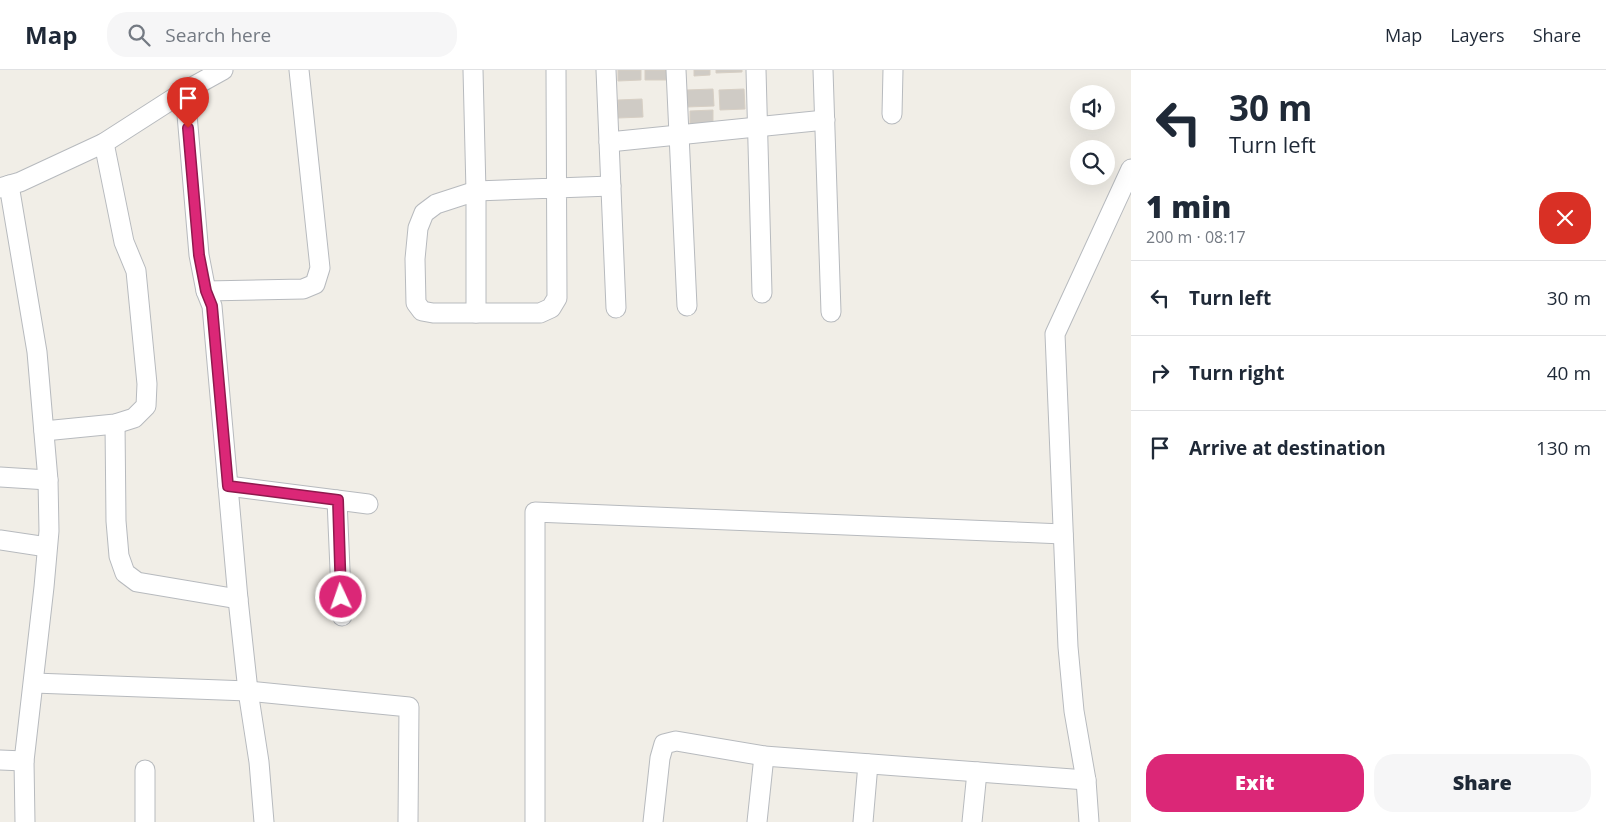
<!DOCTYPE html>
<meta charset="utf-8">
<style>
:root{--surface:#fff;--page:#f6f6f7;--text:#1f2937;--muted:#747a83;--line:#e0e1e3;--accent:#db2777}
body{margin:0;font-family:"Open Sans",sans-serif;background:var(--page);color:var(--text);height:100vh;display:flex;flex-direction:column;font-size:19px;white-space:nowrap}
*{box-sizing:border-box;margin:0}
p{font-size:16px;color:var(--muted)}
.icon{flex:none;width:28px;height:28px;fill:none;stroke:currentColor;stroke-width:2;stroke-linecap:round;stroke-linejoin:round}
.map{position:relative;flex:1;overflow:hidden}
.side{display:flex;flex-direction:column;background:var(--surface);width:475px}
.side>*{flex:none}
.top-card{background:#fff;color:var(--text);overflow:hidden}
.controls{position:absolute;left:1070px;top:15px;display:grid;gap:10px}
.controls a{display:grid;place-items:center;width:45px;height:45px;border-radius:50%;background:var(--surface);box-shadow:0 5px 20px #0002;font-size:25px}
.pin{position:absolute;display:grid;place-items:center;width:42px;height:42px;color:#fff;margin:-51px -21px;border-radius:50% 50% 50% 0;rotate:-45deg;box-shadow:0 0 5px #0007}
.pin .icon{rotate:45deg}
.me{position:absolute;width:55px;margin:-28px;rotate:357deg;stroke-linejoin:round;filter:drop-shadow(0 0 4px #0008)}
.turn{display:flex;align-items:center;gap:18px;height:105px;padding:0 15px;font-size:22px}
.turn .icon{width:65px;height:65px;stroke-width:2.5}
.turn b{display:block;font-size:35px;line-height:42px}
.round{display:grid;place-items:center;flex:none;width:52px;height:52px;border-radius:20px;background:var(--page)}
.overview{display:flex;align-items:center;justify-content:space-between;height:85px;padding:0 15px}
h1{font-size:30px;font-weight:800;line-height:38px}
.action{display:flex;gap:10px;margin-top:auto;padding:10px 15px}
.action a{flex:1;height:58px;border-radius:20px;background:var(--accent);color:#fff;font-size:20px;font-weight:800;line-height:58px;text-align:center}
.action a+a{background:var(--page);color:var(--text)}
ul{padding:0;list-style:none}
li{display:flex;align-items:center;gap:15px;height:75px;padding:0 15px;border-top:1px solid var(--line)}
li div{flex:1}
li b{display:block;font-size:19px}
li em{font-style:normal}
header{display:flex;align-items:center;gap:30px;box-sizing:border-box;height:70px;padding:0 25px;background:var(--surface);border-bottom:1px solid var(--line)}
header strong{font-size:24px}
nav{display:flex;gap:28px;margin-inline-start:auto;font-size:18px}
.search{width:350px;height:45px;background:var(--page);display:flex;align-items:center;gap:12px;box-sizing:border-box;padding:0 18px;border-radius:20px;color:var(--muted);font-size:19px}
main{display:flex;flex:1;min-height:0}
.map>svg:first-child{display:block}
.building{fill:#cfcbc5;stroke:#d7cfc4}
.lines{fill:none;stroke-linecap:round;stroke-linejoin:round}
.street-casing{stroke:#b7babe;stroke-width:21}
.street{stroke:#fff;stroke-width:19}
.route-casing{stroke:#8e194d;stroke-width:12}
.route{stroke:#db2777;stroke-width:9}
</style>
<header>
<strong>Map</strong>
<div class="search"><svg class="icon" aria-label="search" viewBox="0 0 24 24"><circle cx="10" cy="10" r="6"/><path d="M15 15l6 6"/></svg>Search here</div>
<nav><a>Map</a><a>Layers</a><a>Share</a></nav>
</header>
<main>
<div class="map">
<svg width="1131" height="752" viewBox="0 0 1131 752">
<rect width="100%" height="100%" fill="#f1eee7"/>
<g class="building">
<polygon points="618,0 641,0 641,10 618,11"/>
<polygon points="645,0 666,0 667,10 645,10"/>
<polygon points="694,0 710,0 710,5 694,6"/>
<polygon points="716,0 742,0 742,2 716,3"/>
<polygon points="713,19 714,36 687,37 687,20"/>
<polygon points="744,19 745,39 720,40 719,20"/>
<polygon points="642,29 643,47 618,48 618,30"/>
<polygon points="713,40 713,55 690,56 690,41"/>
</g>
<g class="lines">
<g class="street-casing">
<g id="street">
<polyline points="473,0 476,121 476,243"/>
<polyline points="556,0 557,228 551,238 540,243 433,243 422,241 416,233 415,189 418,158 424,143 436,134 476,121 611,116"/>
<polyline points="606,0 616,238"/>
<polyline points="676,0 687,236"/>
<polyline points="756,0 762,223"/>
<polyline points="823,0 831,242"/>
<polyline points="185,21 199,185 206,221 212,236 238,529 248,621 259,692 264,752"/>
<polyline points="892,44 893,0"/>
<polyline points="609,72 825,50"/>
<polyline points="9,115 37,282 48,410 49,461 44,517 24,691 25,752"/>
<polyline points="0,118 20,112 104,73 185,21 223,0"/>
<polyline points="206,221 303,219 315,214 320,198 299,0"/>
<polyline points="115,354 116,451 119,486 125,503 137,512 238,529"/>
<polyline points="44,361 115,354 134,348 146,336 147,314 136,201 124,172 104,73"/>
<polyline points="0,407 48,410"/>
<polyline points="228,416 368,434"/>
<polyline points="337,430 342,546"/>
<polyline points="0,470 47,477"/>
<polyline points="34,613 248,621 409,637 408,752"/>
<polyline points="0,690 24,691"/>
<polyline points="145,700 145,752"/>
<polyline points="535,752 535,442 1063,464"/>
<polyline points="653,752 660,688 664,674 676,671 764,686 1086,710"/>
<polyline points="757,752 764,686"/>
<polyline points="863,752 868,694"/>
<polyline points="972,752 977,702"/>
<polyline points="1089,752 1086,710 1074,641 1068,577 1055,264 1131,99"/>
</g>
</g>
<use href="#street" class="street"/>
</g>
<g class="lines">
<g class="route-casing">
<polyline id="route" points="188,58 199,185 206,221 212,236 228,416 338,430 341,527"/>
</g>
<use href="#route" class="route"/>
</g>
</svg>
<div class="controls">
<a><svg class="icon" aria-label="sound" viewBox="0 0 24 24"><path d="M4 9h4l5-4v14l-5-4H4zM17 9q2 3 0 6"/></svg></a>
<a><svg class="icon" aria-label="search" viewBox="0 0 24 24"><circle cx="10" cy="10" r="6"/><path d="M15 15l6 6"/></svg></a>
</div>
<div class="pin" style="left:188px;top:58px;background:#d93025"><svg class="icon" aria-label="arrive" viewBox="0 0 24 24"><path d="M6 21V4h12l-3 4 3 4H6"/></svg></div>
<svg class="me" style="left:341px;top:527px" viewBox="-20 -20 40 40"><circle r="17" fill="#db2777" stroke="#fff" stroke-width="3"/><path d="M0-11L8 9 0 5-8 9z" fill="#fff"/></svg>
</div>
<section class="side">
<div class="top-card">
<div class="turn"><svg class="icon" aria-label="left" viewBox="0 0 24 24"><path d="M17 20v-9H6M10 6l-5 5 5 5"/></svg><div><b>30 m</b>Turn left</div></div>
</div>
<div class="overview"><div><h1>1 min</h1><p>200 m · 08:17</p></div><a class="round" style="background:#d93025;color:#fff"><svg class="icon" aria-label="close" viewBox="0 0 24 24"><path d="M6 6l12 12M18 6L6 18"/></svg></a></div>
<ul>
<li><svg class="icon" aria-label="left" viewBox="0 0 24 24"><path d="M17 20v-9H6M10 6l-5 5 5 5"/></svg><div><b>Turn left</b></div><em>30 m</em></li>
<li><svg class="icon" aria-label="right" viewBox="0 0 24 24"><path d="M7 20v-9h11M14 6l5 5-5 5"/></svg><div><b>Turn right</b></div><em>40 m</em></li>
<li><svg class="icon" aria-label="arrive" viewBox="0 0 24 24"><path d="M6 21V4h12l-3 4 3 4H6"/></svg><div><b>Arrive at destination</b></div><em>130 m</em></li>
</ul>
<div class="action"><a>Exit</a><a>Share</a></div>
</section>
</main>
